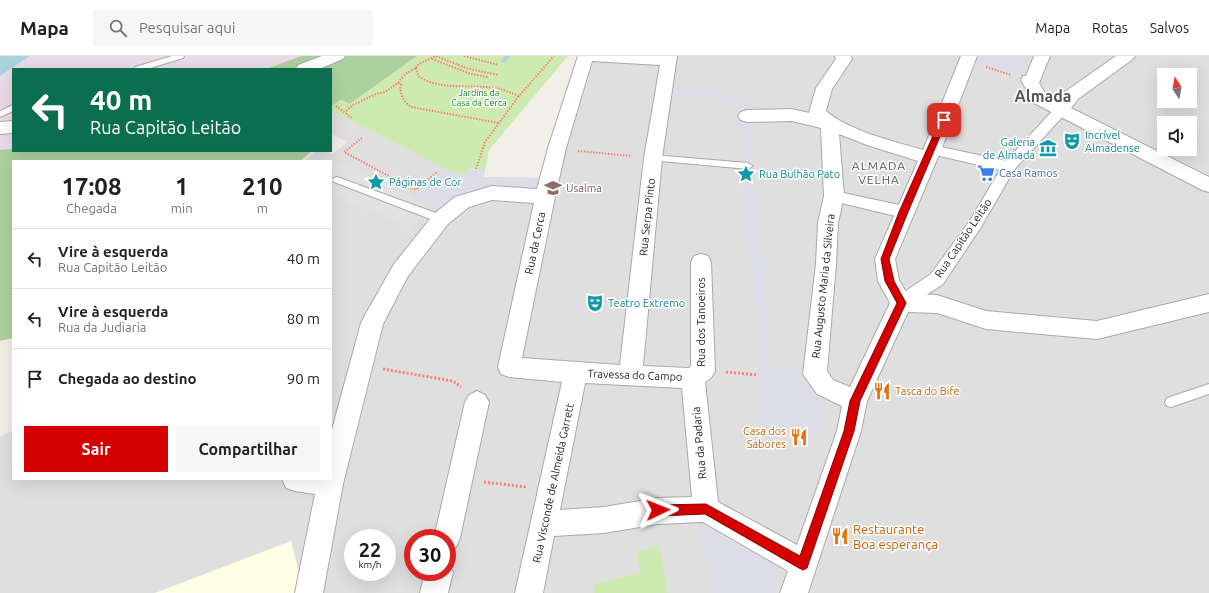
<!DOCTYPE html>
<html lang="pt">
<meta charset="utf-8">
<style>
:root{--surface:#fff;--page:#f6f6f6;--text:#202124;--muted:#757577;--line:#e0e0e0;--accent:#d40000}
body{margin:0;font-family:Ubuntu,sans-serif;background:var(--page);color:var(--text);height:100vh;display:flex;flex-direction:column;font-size:15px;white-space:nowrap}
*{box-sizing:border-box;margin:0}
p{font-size:13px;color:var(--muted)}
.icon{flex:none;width:22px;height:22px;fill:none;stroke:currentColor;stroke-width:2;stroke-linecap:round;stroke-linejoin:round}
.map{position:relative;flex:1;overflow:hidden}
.side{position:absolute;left:12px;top:104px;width:320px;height:320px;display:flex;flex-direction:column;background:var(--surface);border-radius:0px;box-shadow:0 4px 16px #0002}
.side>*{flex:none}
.banner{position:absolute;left:12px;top:12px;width:320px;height:84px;border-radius:0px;box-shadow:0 4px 16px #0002;background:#0b6e4f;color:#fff;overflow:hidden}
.needle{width:26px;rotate:349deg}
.tools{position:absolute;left:1157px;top:12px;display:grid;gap:8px}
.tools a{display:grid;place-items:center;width:40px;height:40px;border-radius:0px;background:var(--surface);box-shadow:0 4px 16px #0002;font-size:20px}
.speed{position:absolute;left:344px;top:473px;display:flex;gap:8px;font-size:20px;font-weight:700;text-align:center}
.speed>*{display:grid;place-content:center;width:52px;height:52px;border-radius:50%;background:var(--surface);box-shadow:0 4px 16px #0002;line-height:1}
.speed small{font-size:10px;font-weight:400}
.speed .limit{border:6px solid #d22;background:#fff;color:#111}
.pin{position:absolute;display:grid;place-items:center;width:34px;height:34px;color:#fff;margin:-17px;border-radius:8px;box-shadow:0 2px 6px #0006}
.me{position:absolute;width:44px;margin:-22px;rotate:88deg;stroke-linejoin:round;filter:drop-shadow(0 0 3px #0008)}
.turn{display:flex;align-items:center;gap:14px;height:84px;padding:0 12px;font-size:18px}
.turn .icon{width:52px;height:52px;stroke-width:2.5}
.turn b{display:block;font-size:28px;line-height:34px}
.eta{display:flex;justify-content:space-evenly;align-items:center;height:68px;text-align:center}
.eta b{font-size:24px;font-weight:700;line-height:28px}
.primary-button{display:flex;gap:8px;margin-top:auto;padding:8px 12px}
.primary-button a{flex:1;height:46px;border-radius:0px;background:var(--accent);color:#fff;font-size:16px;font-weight:700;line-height:46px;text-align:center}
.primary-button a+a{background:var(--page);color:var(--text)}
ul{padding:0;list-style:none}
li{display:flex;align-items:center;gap:12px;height:60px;padding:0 12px;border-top:1px solid var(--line)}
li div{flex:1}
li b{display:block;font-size:15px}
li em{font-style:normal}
header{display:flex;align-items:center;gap:24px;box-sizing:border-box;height:56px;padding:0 20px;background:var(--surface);border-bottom:1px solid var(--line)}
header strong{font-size:19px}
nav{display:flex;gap:22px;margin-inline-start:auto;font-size:14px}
.search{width:280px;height:36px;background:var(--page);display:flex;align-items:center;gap:10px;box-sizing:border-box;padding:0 14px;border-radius:0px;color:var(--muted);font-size:15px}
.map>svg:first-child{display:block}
.residential{fill:#e0dfdf;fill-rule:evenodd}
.industrial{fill:#ebdbe8}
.education{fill:#ffffe5}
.grass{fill:#cdebb0}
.forest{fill:#add19e}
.parking{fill:#e2e2e2}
.plaza{fill:#dddde8}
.water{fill:#aad3df}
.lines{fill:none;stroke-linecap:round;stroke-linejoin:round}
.stream{fill:#aad3df;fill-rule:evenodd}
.service-casing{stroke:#a9a9a9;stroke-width:2}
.pedestrian-casing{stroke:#a9a9a9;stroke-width:2}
.minor-casing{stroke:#a9a9a9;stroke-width:2}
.path-far1{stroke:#fa8072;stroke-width:2;stroke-dasharray:1.5 1.5;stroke-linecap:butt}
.path{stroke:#fa8072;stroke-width:3;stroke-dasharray:2 2;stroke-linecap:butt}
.service{fill:#fff;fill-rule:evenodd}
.pedestrian{fill:#fff;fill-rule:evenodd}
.minor{fill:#fff;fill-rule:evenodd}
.route{fill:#d40000;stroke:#8a0000}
.labels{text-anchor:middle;stroke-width:3;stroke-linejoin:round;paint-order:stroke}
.far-park-label{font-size:9px;fill:#0c8416;stroke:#fff}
.culture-label{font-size:11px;fill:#0d838f;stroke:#fff;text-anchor:start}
.shop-label{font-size:11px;fill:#366cbe;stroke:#fff;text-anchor:start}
.education-label{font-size:11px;fill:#785e54;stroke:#fff;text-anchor:start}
.street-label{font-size:11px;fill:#222;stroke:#fff}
.food-label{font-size:11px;fill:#c56008;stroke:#fff;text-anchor:start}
.neighbourhood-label{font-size:12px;letter-spacing:1px;fill:#555;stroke:#fff}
.near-food-label{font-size:13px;fill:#c56008;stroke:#fff;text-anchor:start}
.far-town-label{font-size:16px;font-weight:bold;fill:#555;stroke:#fff}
</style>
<header>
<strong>Mapa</strong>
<div class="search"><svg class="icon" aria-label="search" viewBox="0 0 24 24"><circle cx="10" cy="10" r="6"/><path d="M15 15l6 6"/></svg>Pesquisar aqui</div>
<nav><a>Mapa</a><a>Rotas</a><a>Salvos</a></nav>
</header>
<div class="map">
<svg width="1209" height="537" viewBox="0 0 1209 537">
<rect width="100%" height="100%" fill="#f2efe9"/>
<path class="residential" d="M 579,0 L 1209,0 L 1209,537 L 0,537 L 0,380 L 13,375 L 13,423 L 331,423 L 331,105 L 304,105 L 316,95 L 327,95 L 332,98 L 348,86 L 331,78 L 331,55 L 454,117 L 485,114 L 484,121 L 541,122 ZM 1164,19 L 1190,19 L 1190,45 L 1164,45 ZM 1164,67 L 1190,67 L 1190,93 L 1164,93 ZM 353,482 L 387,482 L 387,516 L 353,516 ZM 413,482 L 447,482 L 447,516 L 413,516 Z"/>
<polygon class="industrial" points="30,0 301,0 266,13 13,13 13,93 0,94 0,20"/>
<polygon class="education" points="291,485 299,517 295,537 155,537"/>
<g class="grass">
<polygon points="417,0 568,0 489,94 485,114 469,112 467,118 454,117 446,113 331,55 331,50 341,44 351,48"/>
<polygon points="659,489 668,537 593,537 593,529 641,516 636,497"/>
</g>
<g class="forest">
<polygon points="301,0 417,0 350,48 341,44 331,50 331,13 266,13"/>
<polygon points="13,93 13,95 312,95 300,105 13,105 13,282 0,285 0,94"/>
</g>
<polygon class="parking" points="342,106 412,142 431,152 411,171 331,139 331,116"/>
<g class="plaza">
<polygon points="976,0 1037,0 1028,21 974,4"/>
<polygon points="673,31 747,40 745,47 806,58 803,65 778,65 750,73 756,160 757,195 765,196 766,307 797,310 826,346 820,377 756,368 758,314 757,258 750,197 741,180 739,166 739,156 748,157 747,114 671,108 666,102 742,108 740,76 737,57 738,46 669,38"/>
<polygon points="469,112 485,114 484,121 541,122 535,135 491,134 422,175 411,171 431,152 412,142 446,113 454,117 467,118"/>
<polygon points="696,461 780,508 772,537 712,537"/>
</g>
<polygon class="water" points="0,0 30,0 0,20"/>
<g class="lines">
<polygon class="stream" points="504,0 510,0 506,6 504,7 501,5"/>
<g class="service-casing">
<g id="service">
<polygon points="172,0 184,0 183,2 147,13 134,13 135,11"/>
<polygon points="13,49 13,55 0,61 0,55"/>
<polygon points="653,99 748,107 753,110 748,113 650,104 648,102"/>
<polygon points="337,121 444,160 446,163 444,166 438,166 334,126 332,124 334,122"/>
<polygon points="1209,328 1209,338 1171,351 1167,350 1165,346 1167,342"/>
</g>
</g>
<g class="pedestrian-casing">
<g id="pedestrian">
<polygon points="1061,50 1066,51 1068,54 1066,57 1014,114 981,171 943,228 907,252 901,254 895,252 893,247 895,242 931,218 971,163 1000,114 927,97 925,94 927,91 932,89 1006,105 1056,51"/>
<polygon points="834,135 904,150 909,152 912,156 909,160 904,162 829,144 827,140 829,136"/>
</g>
</g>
<g class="minor-casing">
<g id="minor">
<polygon points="322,0 345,0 343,3 319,13 296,13 298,9"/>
<path d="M 578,0 L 677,0 L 662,102 L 643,310 L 689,312 L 691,310 L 691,206 L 694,200 L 701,198 L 708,200 L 711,206 L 715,315 L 711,322 L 705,326 L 718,446 L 797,489 L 837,375 L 842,350 L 817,338 L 803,318 L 816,208 L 818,167 L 824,140 L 821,72 L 792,65 L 747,66 L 741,64 L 738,60 L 741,56 L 747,54 L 792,53 L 809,57 L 816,32 L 836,3 L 835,0 L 851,0 L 852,3 L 832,33 L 826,55 C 849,75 893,85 923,94 L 961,0 L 977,0 L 941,94 L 895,203 L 899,224 L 907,238 L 937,239 L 986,255 L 1097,265 L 1209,238 L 1209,256 L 1097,283 L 986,273 L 937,257 L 908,256 L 867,345 L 861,375 L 808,537 L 780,537 L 788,515 L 703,466 L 658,468 L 604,477 L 554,480 L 543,537 L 515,537 L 562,326 L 509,321 L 501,318 L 498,311 L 534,147 L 492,144 L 469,151 L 448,168 L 408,220 L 383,268 L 343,428 L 323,537 L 295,537 L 315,438 L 295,435 L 286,432 L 282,423 L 331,423 L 331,377 L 361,267 L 364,261 L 394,208 L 434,158 L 455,141 L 492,130 L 537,133 L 548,92 ZM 592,5 L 660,9 L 644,102 L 620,309 L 522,302 L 555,141 L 566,92 ZM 839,78 L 867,89 L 918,105 L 875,203 L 878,225 L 890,247 L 850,331 L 833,324 L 827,315 L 836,208 L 838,167 L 844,140 ZM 585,327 L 682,332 L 692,441 L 658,442 L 604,451 L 560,454 Z"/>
<polygon points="1034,0 1050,0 1039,27 1046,39 1058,45 1066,35 1116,0 1135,0 1133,3 1078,43 1071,52 1209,121 1209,136 1202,134 1034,47 1021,24 1023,20 1026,20"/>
<polygon points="13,65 13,77 0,78 0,66"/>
<polygon points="477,335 485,339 489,346 460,482 456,491 447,495 447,482 434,482 465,346 469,339"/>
<polygon points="447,506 453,516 448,537 420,537 425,516 447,516"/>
</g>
</g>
<g class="path-far1">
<polyline points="436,0 466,12 498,19"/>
<polyline points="464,0 499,9"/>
<polyline points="432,3 471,18 488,21"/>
<polyline points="986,11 1011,19"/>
<path d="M 416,12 L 418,20 C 440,35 470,28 495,32 C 503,33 511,37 519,40"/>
<path d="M 398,27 L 401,28 C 399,38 403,45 411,51 L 499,67"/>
<polyline points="336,50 352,62"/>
<polyline points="346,55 353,49 376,38 385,36 398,27 405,18 416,12 417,9 436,0"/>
<polyline points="362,82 344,96 413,133 417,133 436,117 438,118"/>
<polyline points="578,95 632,100"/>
<polyline points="476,113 485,86 519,40 554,0"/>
</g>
<g class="path">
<polyline points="383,313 453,325 461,331"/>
<polyline points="726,316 758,319"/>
<polyline points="484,426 527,431"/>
</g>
<use href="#service" class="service"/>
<use href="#pedestrian" class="pedestrian"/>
<use href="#minor" class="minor"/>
</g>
<polygon class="route" points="941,62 944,62 947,64 908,156 889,203 894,225 906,247 860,345 854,375 807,512 803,514 799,512 705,458 658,460 654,458 652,454 654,451 658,449 706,448 800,500 844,375 850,345 897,247 885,225 881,203 899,156"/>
<defs>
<g id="theatre-bare" transform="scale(1.38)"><path d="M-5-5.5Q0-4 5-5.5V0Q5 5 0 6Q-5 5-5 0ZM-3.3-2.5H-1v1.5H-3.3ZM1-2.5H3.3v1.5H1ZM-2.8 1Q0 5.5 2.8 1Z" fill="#0f9aa8" stroke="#fff" stroke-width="2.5" paint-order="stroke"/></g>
<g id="museum-bare" transform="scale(1.38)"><path d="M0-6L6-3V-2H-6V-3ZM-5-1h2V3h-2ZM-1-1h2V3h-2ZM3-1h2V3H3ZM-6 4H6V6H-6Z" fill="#0f9aa8" stroke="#fff" stroke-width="2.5" paint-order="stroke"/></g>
<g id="supermarket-bare" transform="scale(1.38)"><path d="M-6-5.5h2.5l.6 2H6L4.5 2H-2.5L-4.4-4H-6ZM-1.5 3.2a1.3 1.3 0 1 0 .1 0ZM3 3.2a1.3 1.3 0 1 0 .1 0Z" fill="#3f7fe0" stroke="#fff" stroke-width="2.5" paint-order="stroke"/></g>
<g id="sight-bare" transform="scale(1.38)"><path d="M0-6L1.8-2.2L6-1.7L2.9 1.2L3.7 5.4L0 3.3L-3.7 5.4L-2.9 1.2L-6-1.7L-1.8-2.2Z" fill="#0f9aa8" stroke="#fff" stroke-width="2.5" paint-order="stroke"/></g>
<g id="university-bare" transform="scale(1.38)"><path d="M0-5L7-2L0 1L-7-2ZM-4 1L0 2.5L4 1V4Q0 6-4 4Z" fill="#8d6e63" stroke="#fff" stroke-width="2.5" paint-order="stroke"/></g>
<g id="restaurant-bare" transform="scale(1.38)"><path d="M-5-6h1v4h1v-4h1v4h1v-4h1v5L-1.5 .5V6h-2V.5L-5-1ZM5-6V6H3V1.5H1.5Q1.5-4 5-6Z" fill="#e8710a" stroke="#fff" stroke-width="2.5" paint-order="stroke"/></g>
</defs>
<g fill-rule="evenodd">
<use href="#theatre-bare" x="1072" y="85"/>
<use href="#museum-bare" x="1048" y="92"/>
<use href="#supermarket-bare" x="986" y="117"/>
<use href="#sight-bare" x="746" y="118"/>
<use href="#sight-bare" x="376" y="126"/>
<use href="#university-bare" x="553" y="132"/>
<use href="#theatre-bare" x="595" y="247"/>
<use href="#restaurant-bare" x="882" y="335"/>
<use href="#restaurant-bare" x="799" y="381"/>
<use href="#restaurant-bare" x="840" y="480"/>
</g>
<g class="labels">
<g class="far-park-label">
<text x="479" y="40">Jardins da<tspan x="479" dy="10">Casa da Cerca</tspan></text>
</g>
<g class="culture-label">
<text x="1085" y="83">Incrível<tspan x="1085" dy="13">Almadense</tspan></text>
<text x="1035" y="90" text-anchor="end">Galeria<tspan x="1035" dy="13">de Almada</tspan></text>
<text x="759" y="122">Rua Bulhão Pato</text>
<text x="389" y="130">Páginas de Cor</text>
<text x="608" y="251">Teatro Extremo</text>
</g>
<g class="shop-label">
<text x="999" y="121">Casa Ramos</text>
</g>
<g class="education-label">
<text x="566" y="136">Usalma</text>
</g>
<g class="street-label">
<text transform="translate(647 161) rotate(-84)" y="4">Rua Serpa Pinto</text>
<text transform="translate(963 182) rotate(-56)" y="4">Rua Capitão Leitão</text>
<text transform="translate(535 187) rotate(-78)" y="4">Rua da Cerca</text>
<text transform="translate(823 230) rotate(-84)" y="4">Rua Augusto Maria da Silveira</text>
<text transform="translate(701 266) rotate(-90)" y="4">Rua dos Tanoeiros</text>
<text transform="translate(635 319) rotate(2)" y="4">Travessa do Campo</text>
<text transform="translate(699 387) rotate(-95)" y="4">Rua da Padaria</text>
<text transform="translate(553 427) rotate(-78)" y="4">Rua Visconde de Almeida Garrett</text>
</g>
<g class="food-label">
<text x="895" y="339">Tasca do Bife</text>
<text x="786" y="379" text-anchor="end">Casa dos<tspan x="786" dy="13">Sabores</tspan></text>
</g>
<g class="neighbourhood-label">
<text x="879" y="114">ALMADA<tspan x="879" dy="14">VELHA</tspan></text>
</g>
<g class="near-food-label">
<text x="853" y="478">Restaurante<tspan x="853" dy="15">Boa esperança</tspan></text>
</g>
<g class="far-town-label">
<text x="1043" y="46">Almada</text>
</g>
</g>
</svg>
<div class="tools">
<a><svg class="needle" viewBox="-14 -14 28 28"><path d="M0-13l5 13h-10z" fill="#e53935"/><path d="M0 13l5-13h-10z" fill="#757577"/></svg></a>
<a><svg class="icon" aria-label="sound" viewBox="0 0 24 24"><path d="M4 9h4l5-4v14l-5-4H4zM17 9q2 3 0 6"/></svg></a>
</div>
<div class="speed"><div>22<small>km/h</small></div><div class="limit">30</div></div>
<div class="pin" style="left:944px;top:64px;background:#d93025"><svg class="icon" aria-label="arrive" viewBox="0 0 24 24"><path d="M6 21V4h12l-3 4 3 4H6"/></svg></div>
<svg class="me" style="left:658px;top:454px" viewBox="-20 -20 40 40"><path d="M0-17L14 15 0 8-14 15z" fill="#d40000" stroke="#fff" stroke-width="4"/></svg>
<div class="banner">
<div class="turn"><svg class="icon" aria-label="left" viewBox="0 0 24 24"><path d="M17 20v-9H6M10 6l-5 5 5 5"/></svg><div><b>40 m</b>Rua Capitão Leitão</div></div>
</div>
<section class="side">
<div class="eta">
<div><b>17:08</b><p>Chegada</p></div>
<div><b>1</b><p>min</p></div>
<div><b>210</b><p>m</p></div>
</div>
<ul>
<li><svg class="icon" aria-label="left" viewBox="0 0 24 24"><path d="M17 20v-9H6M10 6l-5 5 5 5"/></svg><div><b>Vire à esquerda</b><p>Rua Capitão Leitão</p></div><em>40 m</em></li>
<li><svg class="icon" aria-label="left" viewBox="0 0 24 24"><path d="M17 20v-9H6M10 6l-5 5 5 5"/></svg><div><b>Vire à esquerda</b><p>Rua da Judiaria</p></div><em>80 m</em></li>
<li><svg class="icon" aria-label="arrive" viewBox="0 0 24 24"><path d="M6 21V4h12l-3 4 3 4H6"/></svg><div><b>Chegada ao destino</b></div><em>90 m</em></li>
</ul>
<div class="primary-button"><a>Sair</a><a>Compartilhar</a></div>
</section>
</div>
